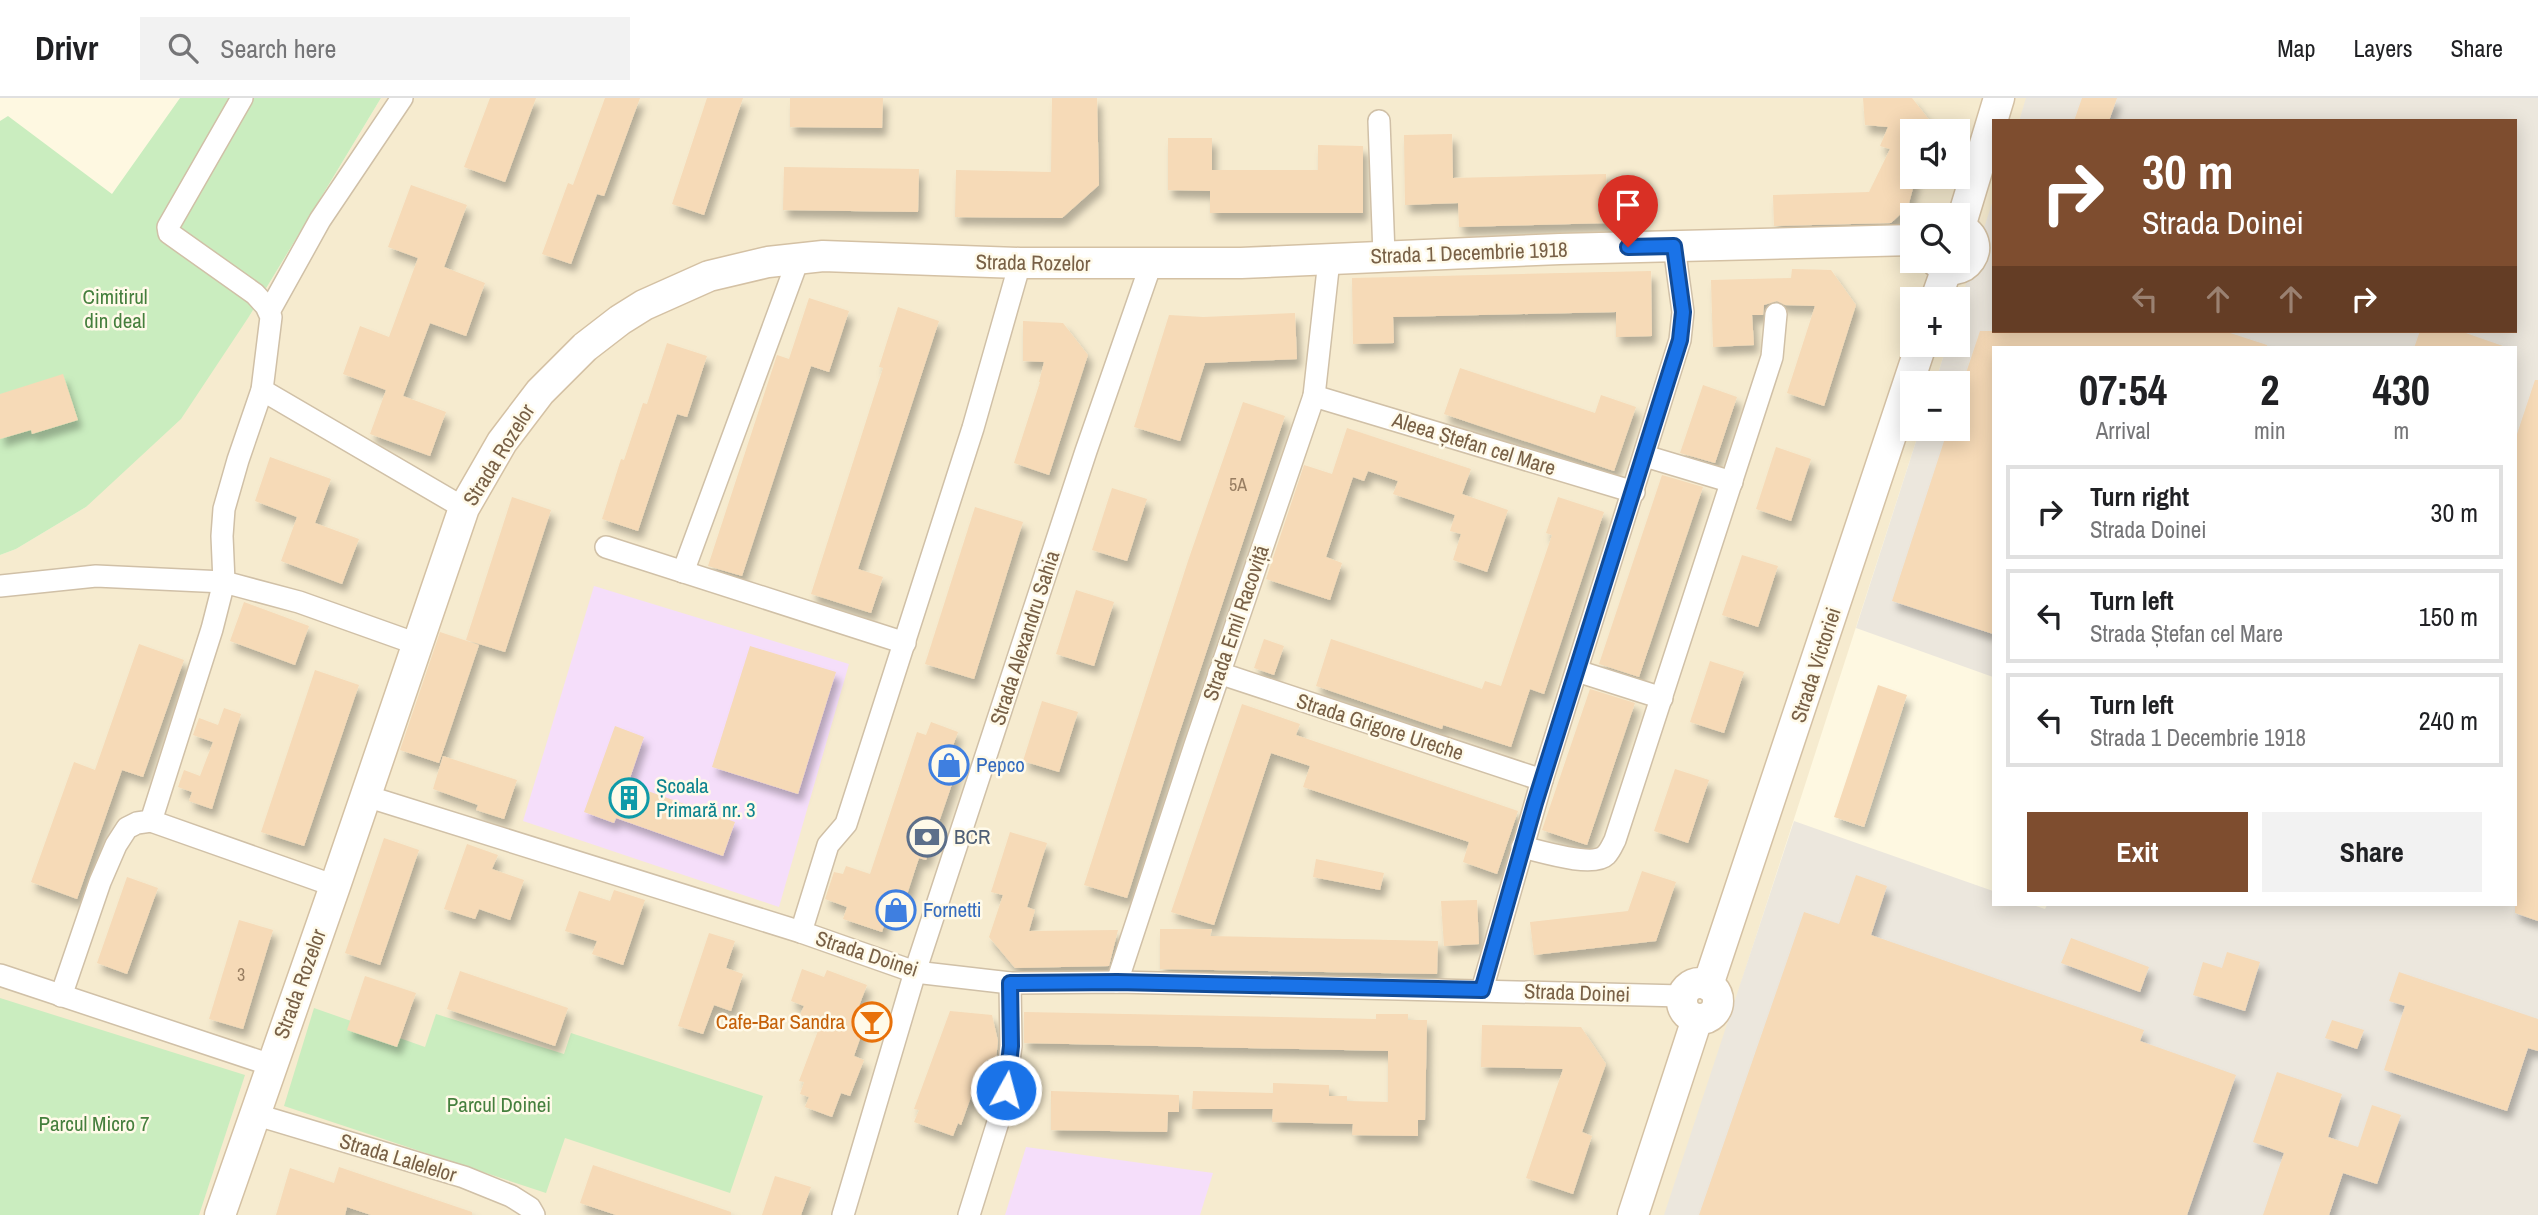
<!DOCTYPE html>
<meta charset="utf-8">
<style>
:root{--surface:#fff;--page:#f2f2f2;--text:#202124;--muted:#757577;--line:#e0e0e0;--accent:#7e4d2f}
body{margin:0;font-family:"Archivo Narrow",sans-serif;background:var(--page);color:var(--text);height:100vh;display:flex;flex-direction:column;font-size:26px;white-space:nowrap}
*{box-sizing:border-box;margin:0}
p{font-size:23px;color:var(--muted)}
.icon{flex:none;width:38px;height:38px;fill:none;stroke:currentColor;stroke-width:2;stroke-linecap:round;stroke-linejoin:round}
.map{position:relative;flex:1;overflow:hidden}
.side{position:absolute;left:1992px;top:248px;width:525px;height:560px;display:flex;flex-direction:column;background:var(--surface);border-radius:0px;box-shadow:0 4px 18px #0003}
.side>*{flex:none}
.hud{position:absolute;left:1992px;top:21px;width:525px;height:214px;border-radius:0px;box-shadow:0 4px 18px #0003;background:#7e4d2f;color:#fff;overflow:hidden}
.fabs{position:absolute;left:1900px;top:21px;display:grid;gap:14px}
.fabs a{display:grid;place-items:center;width:70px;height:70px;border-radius:0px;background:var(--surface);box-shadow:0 4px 18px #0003;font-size:35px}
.pin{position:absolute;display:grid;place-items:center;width:60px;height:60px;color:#fff;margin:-72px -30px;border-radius:50% 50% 50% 0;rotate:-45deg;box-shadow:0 0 7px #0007}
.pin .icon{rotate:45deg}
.me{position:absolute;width:77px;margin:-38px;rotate:7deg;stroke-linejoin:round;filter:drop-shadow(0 0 5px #0008)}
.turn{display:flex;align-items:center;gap:24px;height:147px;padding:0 35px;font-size:32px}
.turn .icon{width:91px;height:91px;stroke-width:2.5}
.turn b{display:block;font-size:49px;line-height:60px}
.lanes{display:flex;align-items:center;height:66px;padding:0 35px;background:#0003;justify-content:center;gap:35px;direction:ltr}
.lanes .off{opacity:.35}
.eta{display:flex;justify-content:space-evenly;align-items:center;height:119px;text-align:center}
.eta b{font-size:42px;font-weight:700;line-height:49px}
.primary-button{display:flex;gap:14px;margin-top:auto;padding:14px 35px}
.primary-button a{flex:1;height:80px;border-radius:0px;background:var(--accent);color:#fff;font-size:28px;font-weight:700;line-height:80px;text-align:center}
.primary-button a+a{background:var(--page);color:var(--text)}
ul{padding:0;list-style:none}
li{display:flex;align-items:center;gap:21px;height:94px;margin:0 14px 10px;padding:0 21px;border:4px solid var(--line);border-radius:0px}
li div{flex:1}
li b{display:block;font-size:26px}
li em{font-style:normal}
header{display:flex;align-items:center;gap:42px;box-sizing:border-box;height:98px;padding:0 35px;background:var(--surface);border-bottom:2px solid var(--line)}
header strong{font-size:33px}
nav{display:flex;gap:38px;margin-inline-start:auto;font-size:24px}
.search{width:490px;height:63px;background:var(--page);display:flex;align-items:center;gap:18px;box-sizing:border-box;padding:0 24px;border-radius:0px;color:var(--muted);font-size:26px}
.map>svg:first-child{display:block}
.residential{fill:#f6ebcf;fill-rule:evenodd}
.industrial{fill:#ece7dd}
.education{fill:#f5defa}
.green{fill:#caedbf}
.building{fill:#f6dab7;filter:url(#shadow)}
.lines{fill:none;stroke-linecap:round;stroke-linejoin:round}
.street-casing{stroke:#d0c0a7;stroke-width:24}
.secondary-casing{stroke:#d4c1a4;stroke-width:33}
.street{stroke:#fff;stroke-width:21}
.secondary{stroke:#fff;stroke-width:30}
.route-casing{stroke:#114b97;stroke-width:18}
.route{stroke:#1a73e8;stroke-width:12}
.labels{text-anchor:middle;stroke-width:5;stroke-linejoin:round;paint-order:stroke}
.number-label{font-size:18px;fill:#987e62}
.street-label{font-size:21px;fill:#786046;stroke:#fffae9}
.park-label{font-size:21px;fill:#457f3d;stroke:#fffae9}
.shop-label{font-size:21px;fill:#366cbe;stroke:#fffae9;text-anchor:start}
.culture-label{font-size:21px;fill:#0d838f;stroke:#fffae9;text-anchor:start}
.service-label{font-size:21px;fill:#4e5e75;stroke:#fffae9;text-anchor:start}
.food-label{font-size:21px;fill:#c56008;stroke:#fffae9;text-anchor:end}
</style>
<header>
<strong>Drivr</strong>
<div class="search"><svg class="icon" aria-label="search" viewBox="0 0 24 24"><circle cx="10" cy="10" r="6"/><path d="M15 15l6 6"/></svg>Search here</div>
<nav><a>Map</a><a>Layers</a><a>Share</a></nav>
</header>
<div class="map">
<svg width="2538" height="1117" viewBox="0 0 2538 1117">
<defs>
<filter id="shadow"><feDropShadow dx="4.5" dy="8" stdDeviation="3.5" flood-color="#0004"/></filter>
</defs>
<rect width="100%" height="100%" fill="#fef8e1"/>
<path class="residential" d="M 381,0 L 2027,0 L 2019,23 L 1993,23 L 1993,104 L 1958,213 L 1958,201 L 1913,201 L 1913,247 L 1947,247 L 1935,285 L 1913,285 L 1913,331 L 1920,331 L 1666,1117 L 0,1117 L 0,457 L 16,451 L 86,409 L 250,217 ZM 1913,33 L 1958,33 L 1958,79 L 1913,79 ZM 1913,117 L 1958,117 L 1958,163 L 1913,163 Z"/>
<polygon class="industrial" points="2026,0 2538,0 2538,1117 1664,1117 1794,723 1993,793 1993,807 2033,807 2045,811 2047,807 2515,807 2515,250 1993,250 1993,579 1856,530 1920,331 1958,331 1958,285 1935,285 1947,247 1958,247 1958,211 1993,102 1993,233 2515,233 2515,23 2019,23"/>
<g class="education">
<polygon points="594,488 849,566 779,809 523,723"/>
<polygon points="1026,1049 1213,1075 1200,1117 1005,1117"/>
</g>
<g class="green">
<polygon points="180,0 381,0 250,217 181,321 86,409 16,451 0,457 0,23 8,18 112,96"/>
<polygon points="0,900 245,977 199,1117 0,1117"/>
<polygon points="314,910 425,949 436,916 564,956 571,935 763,998 730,1095 565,1040 546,1095 284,1008"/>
</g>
<g class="building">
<polygon points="490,0 536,0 505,84 464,69"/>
<polygon points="605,0 640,0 604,98 597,96 571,166 542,156 568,85 573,87"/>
<polygon points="707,0 743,0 704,117 672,106"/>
<polygon points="790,0 883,0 882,30 790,29"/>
<polygon points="1052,0 1097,0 1099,87 1062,120 955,119 956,72 1051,74"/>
<polygon points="1863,0 1912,0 1938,33 1913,33 1913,79 1916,79 1908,109 1891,125 1774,128 1773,97 1869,94 1890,51 1880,48 1888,29 1865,27"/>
<polygon points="2082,0 2117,0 2109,23 2074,23"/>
<polygon points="1452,36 1453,80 1606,76 1608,125 1459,129 1458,105 1405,107 1404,37"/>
<polygon points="1168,40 1212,40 1212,72 1318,72 1318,47 1363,48 1363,115 1210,115 1210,93 1168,92"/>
<polygon points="784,69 919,71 918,114 783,112"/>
<polygon points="411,87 467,107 444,169 485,185 466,238 430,225 403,298 446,314 430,358 370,336 386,292 343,276 360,228 389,239 418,160 388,149"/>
<polygon points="1792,171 1831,172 1856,207 1824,308 1787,295 1815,208 1785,207 1777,203 1764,207 1763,217 1752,217 1754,247 1713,249 1711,182 1791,180"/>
<polygon points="1651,173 1652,238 1616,239 1616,214 1393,219 1394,245 1353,246 1352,180"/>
<polygon points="809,200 849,213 829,274 811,268 742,478 708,468 777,257 789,261"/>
<polygon points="898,209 939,223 858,471 883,479 871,515 811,496 883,270 879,269"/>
<polygon points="1295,215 1297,261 1205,265 1180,343 1134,329 1169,217 1203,219"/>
<polygon points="1023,223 1063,225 1088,257 1049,377 1014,365 1040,284 1039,284 1044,264 1023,263"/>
<polygon points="1980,233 2224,233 2267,247 2267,250 1993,250 1993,536 1892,503 1948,331 1958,331 1958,299"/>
<polygon points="2420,233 2460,233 2503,248 2502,250 2414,250"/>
<polygon points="667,245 707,258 687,319 677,316 638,433 602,421 621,361 624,362 643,305 647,306"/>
<polygon points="1460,270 1595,315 1601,297 1636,309 1614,373 1444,316"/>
<polygon points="63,276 78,322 32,336 31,332 0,341 0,296"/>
<polygon points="2535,282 2538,282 2538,823 2515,815 2515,342"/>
<polygon points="1703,287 1737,299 1715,365 1680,355"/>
<polygon points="1243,304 1285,318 1177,642 1127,800 1084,787 1188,463"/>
<polygon points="1347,330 1471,371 1462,396 1508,412 1487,474 1453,462 1461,436 1450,433 1455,417 1393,396 1398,383 1368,373 1364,383 1353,379 1326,459 1342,465 1330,502 1266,481 1304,367 1332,376"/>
<polygon points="1776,349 1811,361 1791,423 1756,411"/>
<polygon points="270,359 331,381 315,425 359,441 342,486 281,463 297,419 255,403"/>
<polygon points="1662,377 1703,389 1639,579 1599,566"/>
<polygon points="1112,390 1147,401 1127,463 1092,452"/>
<polygon points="512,399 551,412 505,554 466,542"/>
<polygon points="1558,399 1604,414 1544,596 1530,591 1511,649 1443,627 1442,631 1316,588 1331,541 1482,591 1485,583 1501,588 1552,437 1546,435"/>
<polygon points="975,409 1023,424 974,581 925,566"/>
<polygon points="1742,457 1778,468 1758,529 1722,517"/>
<polygon points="1076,492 1114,504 1094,568 1056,556"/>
<polygon points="244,504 309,528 295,567 230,543"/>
<polygon points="440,534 479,547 439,665 400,652"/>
<polygon points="1264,541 1284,548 1274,577 1254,570"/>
<polygon points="139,546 184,562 143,679 122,672 77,801 31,784 74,664 95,672"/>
<polygon points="750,548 836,574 798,696 712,669"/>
<polygon points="1710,563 1744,574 1724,635 1690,624"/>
<polygon points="315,572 359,587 304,748 261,734"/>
<polygon points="1878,587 1907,597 1864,729 1834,719"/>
<polygon points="1590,591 1635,605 1587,747 1542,732"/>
<polygon points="1042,603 1078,614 1059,674 1023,663"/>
<polygon points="1242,606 1300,626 1296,637 1518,713 1497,776 1463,764 1469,744 1303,689 1310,668 1271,655 1214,827 1171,814"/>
<polygon points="224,610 241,616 212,711 189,703 192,694 178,689 184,672 200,678 213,644 193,637 199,620 218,627"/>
<polygon points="931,624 958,634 950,656 961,660 926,762 919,760 900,818 888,814 882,834 843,821 847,809 825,801 834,774 843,776 846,768 870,776 917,634 926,637"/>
<polygon points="615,628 644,639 628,686 735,724 723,758 616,720 614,725 584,714"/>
<polygon points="443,658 517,682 504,721 476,712 478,707 433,691"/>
<polygon points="1675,671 1709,682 1688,745 1654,733"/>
<polygon points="1010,734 1047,745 1027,809 1035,812 1029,833 1118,832 1109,868 1015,870 989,839 1003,797 991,794"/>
<polygon points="384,740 419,752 380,867 345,855"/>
<polygon points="467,746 498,757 492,771 524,782 510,822 479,811 475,821 444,811"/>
<polygon points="1316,761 1384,775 1380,792 1313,779"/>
<polygon points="1642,773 1676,784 1656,843 1534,857 1530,824 1628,813"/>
<polygon points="1856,777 1887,788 1871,837 2144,932 2140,943 2236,977 2187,1117 1699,1117 1804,814 1839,826"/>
<polygon points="127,779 158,790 127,876 97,865"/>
<polygon points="614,792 645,802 623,867 592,856 597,843 565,833 579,793 610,803"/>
<polygon points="1477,802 1479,846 1444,848 1441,803"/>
<polygon points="239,822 273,832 243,931 209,921"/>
<polygon points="1160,831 1212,831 1210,838 1438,843 1437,876 1160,871"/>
<polygon points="709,835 735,843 726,870 743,876 731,913 714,907 703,936 678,928"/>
<polygon points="2071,840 2149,869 2140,894 2061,865"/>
<polygon points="2227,854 2260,864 2245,913 2193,897 2203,864 2222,870"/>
<polygon points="802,871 824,879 827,872 867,887 859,908 870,912 854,958 864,962 850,998 841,995 832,1019 805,1009 809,999 800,996 804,984 799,983 821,925 800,917 804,908 791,903"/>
<polygon points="460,873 568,910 555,948 447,911"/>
<polygon points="2399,874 2538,921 2538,953 2528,950 2507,1013 2384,972 2405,908 2389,903"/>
<polygon points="365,878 416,895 397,949 347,932"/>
<polygon points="950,913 992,917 998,943 996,962 987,962 987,968 982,968 961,1027 958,1025 953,1038 914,1024 919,1012 914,1011"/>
<polygon points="1024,914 1376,921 1376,916 1408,916 1408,922 1427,922 1425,1022 1418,1022 1418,1038 1352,1037 1353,1026 1272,1024 1273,1011 1192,1011 1193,993 1273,995 1273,985 1329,987 1329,998 1347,998 1347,1003 1388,1004 1388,953 1024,945"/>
<polygon points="2332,922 2364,932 2357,951 2325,940"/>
<polygon points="1482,927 1581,929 1606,966 1582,1034 1592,1038 1573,1096 1526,1080 1563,971 1481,969"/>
<polygon points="2277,974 2342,996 2328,1039 2358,1049 2372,1007 2401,1017 2377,1086 2343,1075 2329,1117 2263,1117 2284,1055 2253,1044"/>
<polygon points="1051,993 1179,997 1179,1014 1168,1014 1167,1034 1051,1032"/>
<polygon points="593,1067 731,1114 731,1117 616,1117 580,1105"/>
<polygon points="339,1069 472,1114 472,1117 371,1117 347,1109 345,1117 276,1117 290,1070 334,1085"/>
<polygon points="775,1078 811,1089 801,1117 762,1117"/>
</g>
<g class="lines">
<g class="street-casing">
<g id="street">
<polyline points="1379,23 1384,157"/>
<polyline points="270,212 320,122 402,0"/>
<polyline points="262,292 464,410"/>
<polyline points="1314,298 1634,394"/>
<polyline points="1645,358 1732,384"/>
<polyline points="606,449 905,545"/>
<polyline points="683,474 799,159"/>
<polyline points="0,488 96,478 224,484 299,504 417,546"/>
<polyline points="1577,573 1662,600"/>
<polyline points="1219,575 1542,682"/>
<polyline points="366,698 801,834 915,874 1010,885 1117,884 1682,898"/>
<polyline points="151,723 335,788"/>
<path d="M 1522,749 C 1540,753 1593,770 1606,757 C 1610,753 1613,746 1615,742 L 1772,259 L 1776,216"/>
<polyline points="801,834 828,747 846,726 973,330 1020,165"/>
<polyline points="0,877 271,967"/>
<polyline points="1117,884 1195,647 1314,298 1329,162"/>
<polyline points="1482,892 1542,682 1680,242 1683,214 1674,148"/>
<polyline points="61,898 100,784 116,747 127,730 137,725 151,723 212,531 224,484 222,438 224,411 238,362 262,292 271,219 266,208 255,196 169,135 168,129 242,0"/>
<polyline points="254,1016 464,1079 511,1098 530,1110 534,1117"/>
<polyline points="843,1117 915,874 1086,353 1151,166"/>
<polyline points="969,1117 1003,1008 1011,948 1010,885"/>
</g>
</g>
<g class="secondary-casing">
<g id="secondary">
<polyline points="1960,129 1999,0"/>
<path d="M 1936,163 C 1962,189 1994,144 1958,129"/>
<polyline points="1936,201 1947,170"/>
<circle cx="1700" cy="903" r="18"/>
<polyline points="1708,887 1921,247"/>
<polyline points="220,1117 335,788 464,410 502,344 540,294 585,249 620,222 644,207 709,178 768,164 823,158 1020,165 1241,165 1560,151 1913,142"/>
<polyline points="1633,1117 1697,921"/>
</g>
</g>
<use href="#street" class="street"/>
<use href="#secondary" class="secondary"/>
</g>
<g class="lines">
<g class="route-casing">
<polyline id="route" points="1006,992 1011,948 1010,885 1117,884 1482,892 1535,705 1680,242 1683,214 1674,148 1628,149"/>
</g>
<use href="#route" class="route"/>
</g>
<defs>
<g id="shop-ring" transform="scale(2.0125)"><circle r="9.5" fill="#fffae9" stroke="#3f7fe0" stroke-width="1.5"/><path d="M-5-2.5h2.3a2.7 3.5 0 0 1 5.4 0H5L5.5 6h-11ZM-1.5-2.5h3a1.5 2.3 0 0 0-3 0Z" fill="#3f7fe0"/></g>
<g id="building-ring" transform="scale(2.0125)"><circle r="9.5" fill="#fffae9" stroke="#0f9aa8" stroke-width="1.5"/><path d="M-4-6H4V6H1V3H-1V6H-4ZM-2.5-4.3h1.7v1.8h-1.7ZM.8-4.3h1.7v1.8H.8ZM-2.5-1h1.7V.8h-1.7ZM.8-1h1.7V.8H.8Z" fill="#0f9aa8"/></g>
<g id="bank-ring" transform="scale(2.0125)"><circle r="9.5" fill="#fffae9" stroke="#5c6f8a" stroke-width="1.5"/><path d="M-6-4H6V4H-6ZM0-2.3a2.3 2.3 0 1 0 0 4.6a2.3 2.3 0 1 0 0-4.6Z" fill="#5c6f8a"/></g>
<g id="bar-ring" transform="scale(2.0125)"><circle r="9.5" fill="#fffae9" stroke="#e8710a" stroke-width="1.5"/><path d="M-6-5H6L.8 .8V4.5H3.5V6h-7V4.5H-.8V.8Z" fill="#e8710a"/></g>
</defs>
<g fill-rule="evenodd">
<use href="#shop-ring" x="949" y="667"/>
<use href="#building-ring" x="629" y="700"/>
<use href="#bank-ring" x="927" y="739"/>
<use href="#shop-ring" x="896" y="812"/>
<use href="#bar-ring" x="872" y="924"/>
</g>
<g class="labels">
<g class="number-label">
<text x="1238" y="393">5A</text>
<text x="241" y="883">3</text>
</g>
<g class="street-label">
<text transform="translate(1469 155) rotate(-2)" y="7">Strada 1 Decembrie 1918</text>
<text transform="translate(1033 165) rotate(1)" y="7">Strada Rozelor</text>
<text transform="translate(1474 346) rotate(17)" y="7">Aleea Ștefan cel Mare</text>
<text transform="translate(499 357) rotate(-58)" y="7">Strada Rozelor</text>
<text transform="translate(1236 525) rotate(-71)" y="7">Strada Emil Racoviță</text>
<text transform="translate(1025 540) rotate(-72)" y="7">Strada Alexandru Sahia</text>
<text transform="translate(1816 567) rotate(-72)" y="7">Strada Victoriei</text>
<text transform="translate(1380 629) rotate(18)" y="7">Strada Grigore Ureche</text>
<text transform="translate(867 856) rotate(18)" y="7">Strada Doinei</text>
<text transform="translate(300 886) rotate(-70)" y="7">Strada Rozelor</text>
<text transform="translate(1577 895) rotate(2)" y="7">Strada Doinei</text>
<text transform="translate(398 1060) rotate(17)" y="7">Strada Lalelelor</text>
</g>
<g class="park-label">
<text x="115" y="206">Cimitirul<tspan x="115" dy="24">din deal</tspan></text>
<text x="499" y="1014">Parcul Doinei</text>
<text x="94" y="1033">Parcul Micro 7</text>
</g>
<g class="shop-label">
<text x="976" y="674">Pepco</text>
<text x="923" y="819">Fornetti</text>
</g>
<g class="culture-label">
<text x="656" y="695">Școala<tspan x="656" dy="24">Primară nr. 3</tspan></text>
</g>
<g class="service-label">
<text x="954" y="746">BCR</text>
</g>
<g class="food-label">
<text x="845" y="931">Cafe-Bar Sandra</text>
</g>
</g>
</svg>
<div class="fabs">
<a><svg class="icon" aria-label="sound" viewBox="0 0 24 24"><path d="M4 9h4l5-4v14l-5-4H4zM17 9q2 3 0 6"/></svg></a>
<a><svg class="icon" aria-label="search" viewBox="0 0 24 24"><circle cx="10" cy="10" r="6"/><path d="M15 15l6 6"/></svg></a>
<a>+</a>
<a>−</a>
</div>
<div class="pin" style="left:1628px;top:149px;background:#d93025"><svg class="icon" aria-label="arrive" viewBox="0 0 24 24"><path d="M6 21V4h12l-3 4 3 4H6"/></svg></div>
<svg class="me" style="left:1006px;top:992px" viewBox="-20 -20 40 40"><circle r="17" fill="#1a73e8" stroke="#fff" stroke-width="3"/><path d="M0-11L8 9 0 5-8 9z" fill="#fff"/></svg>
<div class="hud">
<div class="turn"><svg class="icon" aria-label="right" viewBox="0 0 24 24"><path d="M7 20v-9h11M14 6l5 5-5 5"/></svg><div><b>30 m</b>Strada Doinei</div></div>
<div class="lanes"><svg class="icon off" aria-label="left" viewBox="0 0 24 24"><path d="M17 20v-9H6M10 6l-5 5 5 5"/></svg><svg class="icon off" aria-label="ahead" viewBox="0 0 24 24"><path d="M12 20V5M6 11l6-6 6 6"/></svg><svg class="icon off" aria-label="ahead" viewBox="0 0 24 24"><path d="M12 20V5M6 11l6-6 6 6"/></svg><svg class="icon" aria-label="right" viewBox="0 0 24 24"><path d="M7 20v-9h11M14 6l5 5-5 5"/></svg></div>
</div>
<section class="side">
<div class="eta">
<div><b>07:54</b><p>Arrival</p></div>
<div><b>2</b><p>min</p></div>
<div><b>430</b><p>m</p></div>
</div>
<ul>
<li><svg class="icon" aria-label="right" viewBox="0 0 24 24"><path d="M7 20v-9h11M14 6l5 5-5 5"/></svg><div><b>Turn right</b><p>Strada Doinei</p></div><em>30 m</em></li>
<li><svg class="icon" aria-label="left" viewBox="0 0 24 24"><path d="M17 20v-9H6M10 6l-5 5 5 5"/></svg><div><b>Turn left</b><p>Strada Ștefan cel Mare</p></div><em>150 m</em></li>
<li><svg class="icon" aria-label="left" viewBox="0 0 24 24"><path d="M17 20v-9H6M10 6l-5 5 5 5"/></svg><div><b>Turn left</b><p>Strada 1 Decembrie 1918</p></div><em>240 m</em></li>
</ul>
<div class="primary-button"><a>Exit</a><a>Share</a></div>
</section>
</div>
